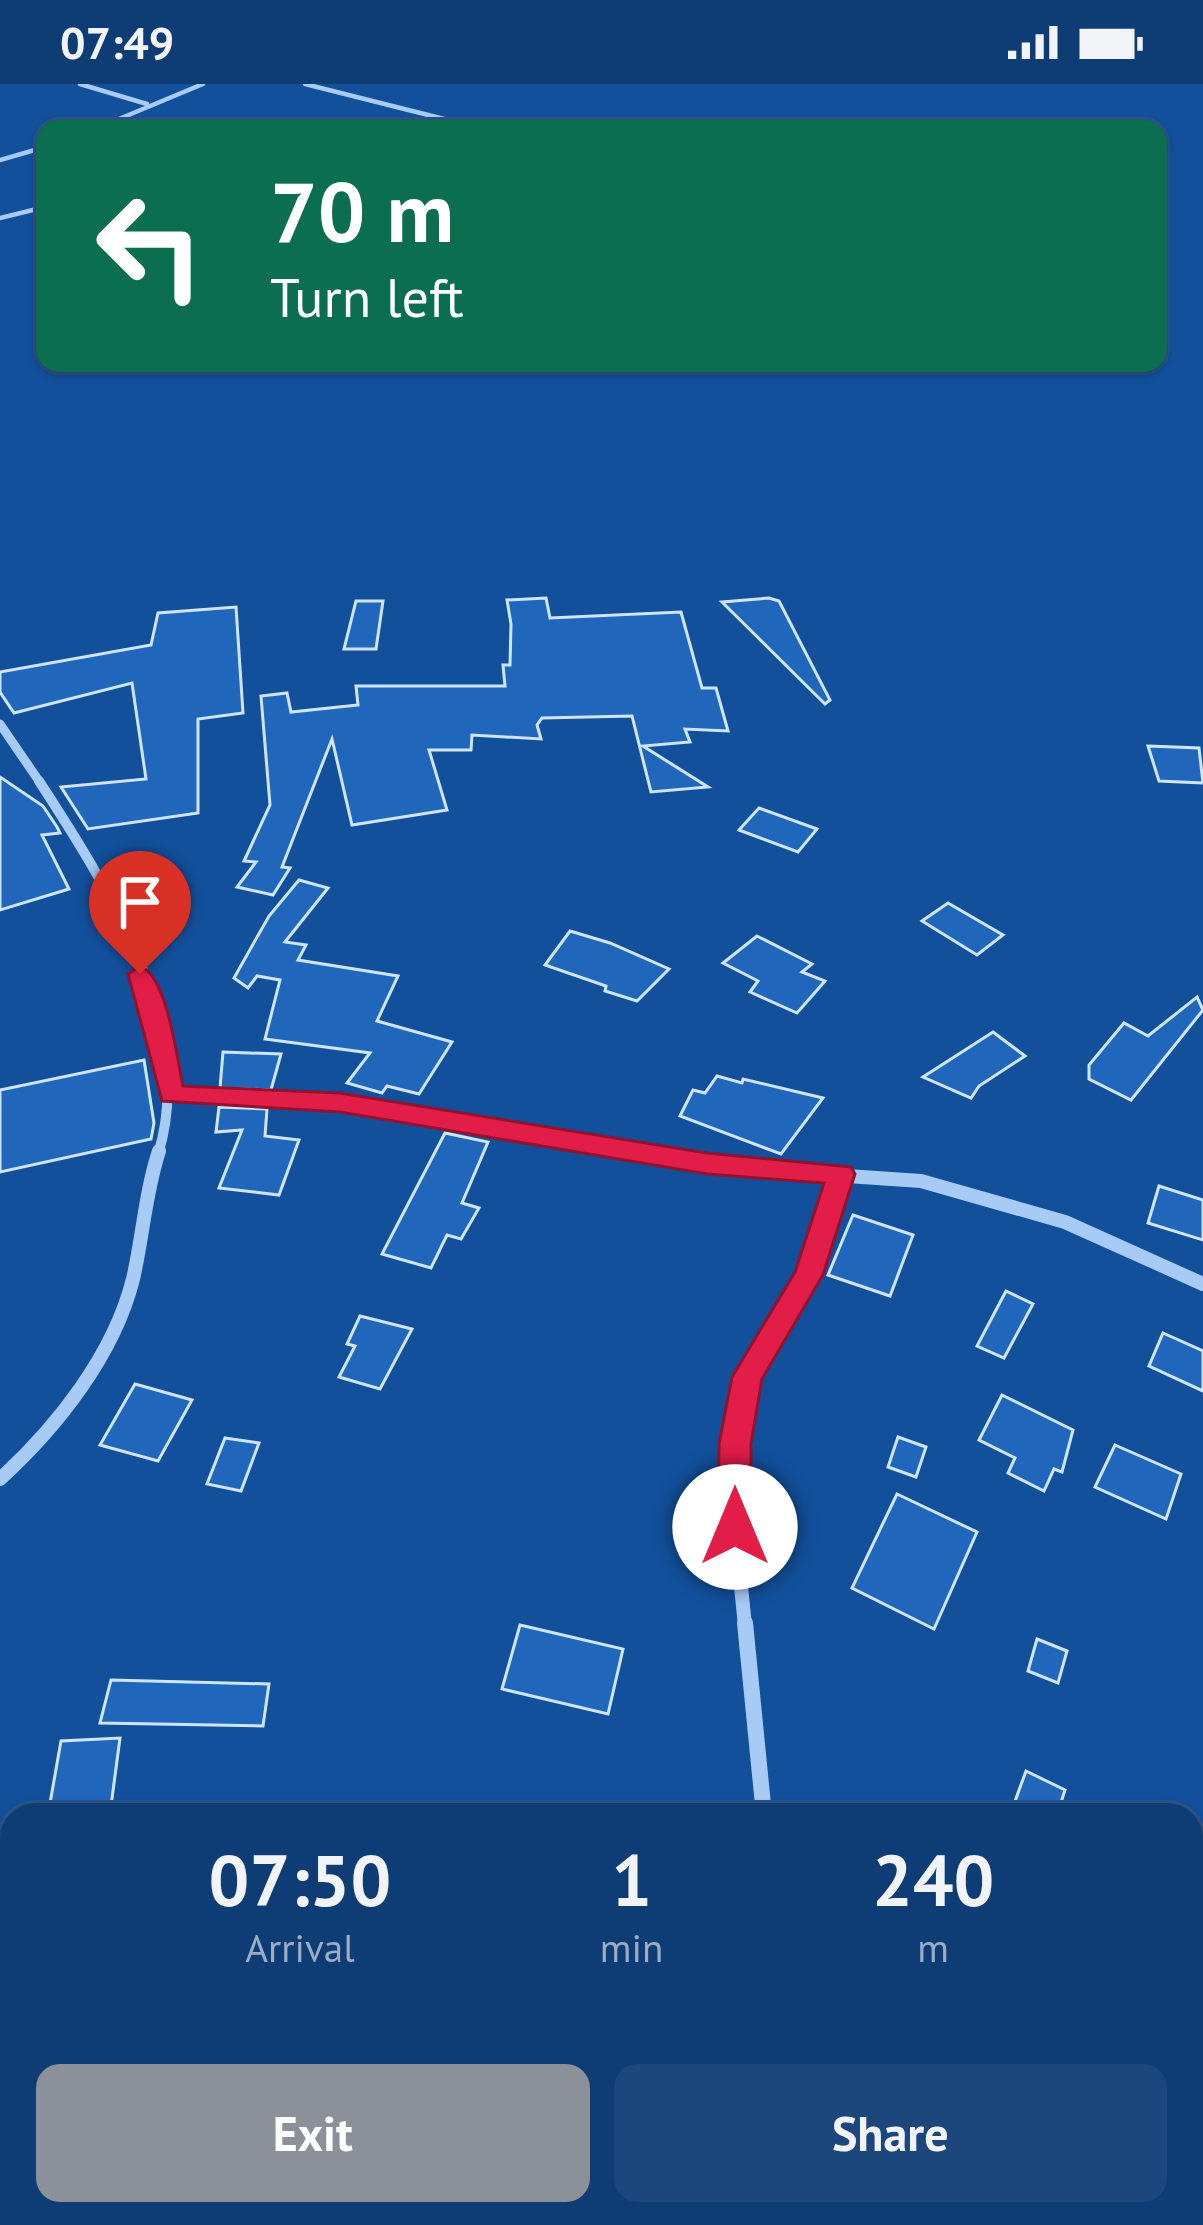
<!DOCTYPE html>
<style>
:root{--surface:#0e3c75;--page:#1c477d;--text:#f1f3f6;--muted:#9badc5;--line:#2e5687;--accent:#8c9099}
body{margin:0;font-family:"PT Sans",sans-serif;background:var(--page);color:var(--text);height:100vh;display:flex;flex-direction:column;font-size:45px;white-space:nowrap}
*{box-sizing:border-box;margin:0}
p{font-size:39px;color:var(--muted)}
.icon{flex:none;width:66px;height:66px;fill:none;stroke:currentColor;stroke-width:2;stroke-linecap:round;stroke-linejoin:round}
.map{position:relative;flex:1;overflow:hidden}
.details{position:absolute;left:0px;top:1719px;width:1203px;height:423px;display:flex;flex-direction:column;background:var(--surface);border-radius:36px 36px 0 0;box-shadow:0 3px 9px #0004,0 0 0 3px var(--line)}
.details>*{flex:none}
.hud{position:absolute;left:36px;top:36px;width:1131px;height:252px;border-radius:24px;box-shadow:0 3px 9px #0004,0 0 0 3px var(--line);background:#0b6e4f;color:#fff;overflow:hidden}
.pin{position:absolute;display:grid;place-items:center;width:102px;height:102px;color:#fff;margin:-123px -51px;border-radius:50% 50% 50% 0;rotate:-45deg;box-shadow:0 0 12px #0007}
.pin .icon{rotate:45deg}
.me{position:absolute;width:132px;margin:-66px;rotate:0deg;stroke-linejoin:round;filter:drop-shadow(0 0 9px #0008)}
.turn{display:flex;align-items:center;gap:42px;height:252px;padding:0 36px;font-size:54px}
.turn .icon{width:156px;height:156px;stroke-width:2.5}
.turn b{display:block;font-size:84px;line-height:102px}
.eta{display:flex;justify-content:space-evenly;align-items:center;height:204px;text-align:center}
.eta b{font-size:72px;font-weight:800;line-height:84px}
.button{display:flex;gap:24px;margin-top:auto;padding:24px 36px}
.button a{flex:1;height:138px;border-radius:24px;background:var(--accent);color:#fff;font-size:48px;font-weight:800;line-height:138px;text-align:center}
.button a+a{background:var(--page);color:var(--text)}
.status{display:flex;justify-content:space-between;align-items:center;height:84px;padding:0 60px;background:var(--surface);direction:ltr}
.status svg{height:33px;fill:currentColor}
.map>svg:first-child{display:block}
.building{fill:#2067bc;stroke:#cfe5fe;stroke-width:3}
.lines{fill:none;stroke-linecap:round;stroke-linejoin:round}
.street-far4{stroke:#a7cbf4;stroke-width:4.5}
.street-far3{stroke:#a7cbf4;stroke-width:9}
.street-far2{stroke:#a7cbf4;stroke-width:10}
.street-far1{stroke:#a7cbf4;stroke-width:14}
.street{stroke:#a7cbf4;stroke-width:16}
.route{fill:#e11d48;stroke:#92132f;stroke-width:3}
</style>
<div class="status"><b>07:49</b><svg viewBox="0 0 49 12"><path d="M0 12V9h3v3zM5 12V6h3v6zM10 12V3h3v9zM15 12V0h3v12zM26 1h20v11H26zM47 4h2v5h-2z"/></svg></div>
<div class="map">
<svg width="1203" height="2141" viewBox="0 0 1203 2141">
<rect width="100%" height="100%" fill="#12509c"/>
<g class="building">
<polygon points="546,514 550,534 681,528 702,604 716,604 728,647 685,645 690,658 643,662 708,703 651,708 632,632 542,634 537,641 541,655 472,651 471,666 429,666 447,726 352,741 332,655 282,783 290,784 273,811 237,803 256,778 244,777 270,721 261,612 287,609 291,628 358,621 356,602 505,602 503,581 510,581 511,540 507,516"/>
<polygon points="769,514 779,517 830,616 825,620 722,518"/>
<polygon points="356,517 383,517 376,565 344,565"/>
<polygon points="236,523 243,629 198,635 198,729 88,745 61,703 146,695 132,599 14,629 0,608 0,588 151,561 158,529"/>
<polygon points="1148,662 1199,664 1203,699 1159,697"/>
<polygon points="0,693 43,722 57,743 60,749 42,751 69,805 0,826"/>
<polygon points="759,724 817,745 798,768 739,746"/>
<polygon points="299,796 328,804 285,858 306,861 298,876 398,892 377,937 452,958 419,1010 387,1002 382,1009 347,999 370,969 265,955 280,896 257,892 248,904 234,894 269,832"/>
<polygon points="948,819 1003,851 977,871 922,837"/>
<polygon points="570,847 610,859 669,885 637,917 605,907 606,902 545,881"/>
<polygon points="757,852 812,880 802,888 825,897 797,929 750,908 758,897 723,879"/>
<polygon points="1197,913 1203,926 1131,1016 1089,995 1089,981 1124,939 1148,952"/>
<polygon points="993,948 1025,972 979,1002 971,1014 923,993"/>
<polygon points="223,968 281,970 271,1006 220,1004"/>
<polygon points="144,976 154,1039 151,1055 0,1088 0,1006"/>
<polygon points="717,992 742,999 743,995 823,1014 781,1070 680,1032 693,1006 705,1009"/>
<polygon points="219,1023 267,1025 265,1052 299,1056 279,1111 219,1104 242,1046 216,1048"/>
<polygon points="445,1049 488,1058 462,1119 479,1124 461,1155 447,1151 431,1184 382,1170"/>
<polygon points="1159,1102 1203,1116 1203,1156 1148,1139"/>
<polygon points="853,1131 913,1151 890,1212 828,1191"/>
<polygon points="1006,1207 1033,1220 1004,1274 977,1262"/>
<polygon points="360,1232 412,1245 380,1305 339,1293 355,1262 347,1260"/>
<polygon points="1163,1249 1203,1267 1203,1307 1149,1282"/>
<polygon points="135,1300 192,1316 158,1377 100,1361"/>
<polygon points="1002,1311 1073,1346 1062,1388 1054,1385 1044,1407 1008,1389 1015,1374 979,1356"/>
<polygon points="898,1353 926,1363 916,1393 888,1383"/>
<polygon points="225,1354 259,1359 241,1407 207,1400"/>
<polygon points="1115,1361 1181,1390 1166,1435 1095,1403"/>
<polygon points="897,1410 977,1448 934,1545 852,1504"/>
<polygon points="520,1541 623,1565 608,1630 502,1605"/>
<polygon points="1037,1555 1067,1567 1058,1599 1028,1587"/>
<polygon points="111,1596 269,1600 263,1642 100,1639"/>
<polygon points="120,1654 111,1722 49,1725 61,1657"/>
<polygon points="1026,1687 1065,1706 1057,1731 1010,1731"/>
</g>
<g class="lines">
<g class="street-far4">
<polyline points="80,0 147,20"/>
<polyline points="305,0 484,45"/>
<polyline points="95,45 203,0"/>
<polyline points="0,76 45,63"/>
<polyline points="0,134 45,123"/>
</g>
<polyline class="street-far3" points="0,640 41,700"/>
<g class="street-far2">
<path d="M 39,697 C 106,800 198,944 158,1070"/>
<polyline points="171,1011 339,1019 660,1070"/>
</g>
<g class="street-far1">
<polyline points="641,1067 759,1086 921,1097 1065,1138 1203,1200"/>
<path d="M 0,1395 C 57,1343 114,1271 133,1195 C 143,1152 145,1110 159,1067"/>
<polyline points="745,1542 735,1443 735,1361 747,1293 808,1191 841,1090"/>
</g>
<polyline class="street" points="745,1539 764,1731"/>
</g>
<path class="route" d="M 140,882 C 167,891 177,974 183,1002 L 340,1009 L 707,1069 L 851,1083 L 855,1090 L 823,1191 L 762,1295 L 751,1360 L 751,1443 L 746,1453 L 735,1458 L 723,1453 L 718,1443 L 719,1360 L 732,1293 L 795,1188 L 824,1099 L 707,1090 L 340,1028 L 162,1017 L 128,890 Z"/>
</svg>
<div class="pin" style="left:140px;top:890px;background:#d93025"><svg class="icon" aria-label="arrive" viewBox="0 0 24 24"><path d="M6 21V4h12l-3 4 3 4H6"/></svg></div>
<svg class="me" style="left:735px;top:1443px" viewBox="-20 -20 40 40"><circle r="19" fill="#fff"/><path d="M0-13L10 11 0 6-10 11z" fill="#e11d48"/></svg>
<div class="hud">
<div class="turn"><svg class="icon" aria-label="left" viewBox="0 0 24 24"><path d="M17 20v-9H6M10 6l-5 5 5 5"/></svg><div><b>70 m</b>Turn left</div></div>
</div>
<section class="details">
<div class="eta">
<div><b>07:50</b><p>Arrival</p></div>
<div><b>1</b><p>min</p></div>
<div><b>240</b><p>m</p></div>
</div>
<div class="button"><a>Exit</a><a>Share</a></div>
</section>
</div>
